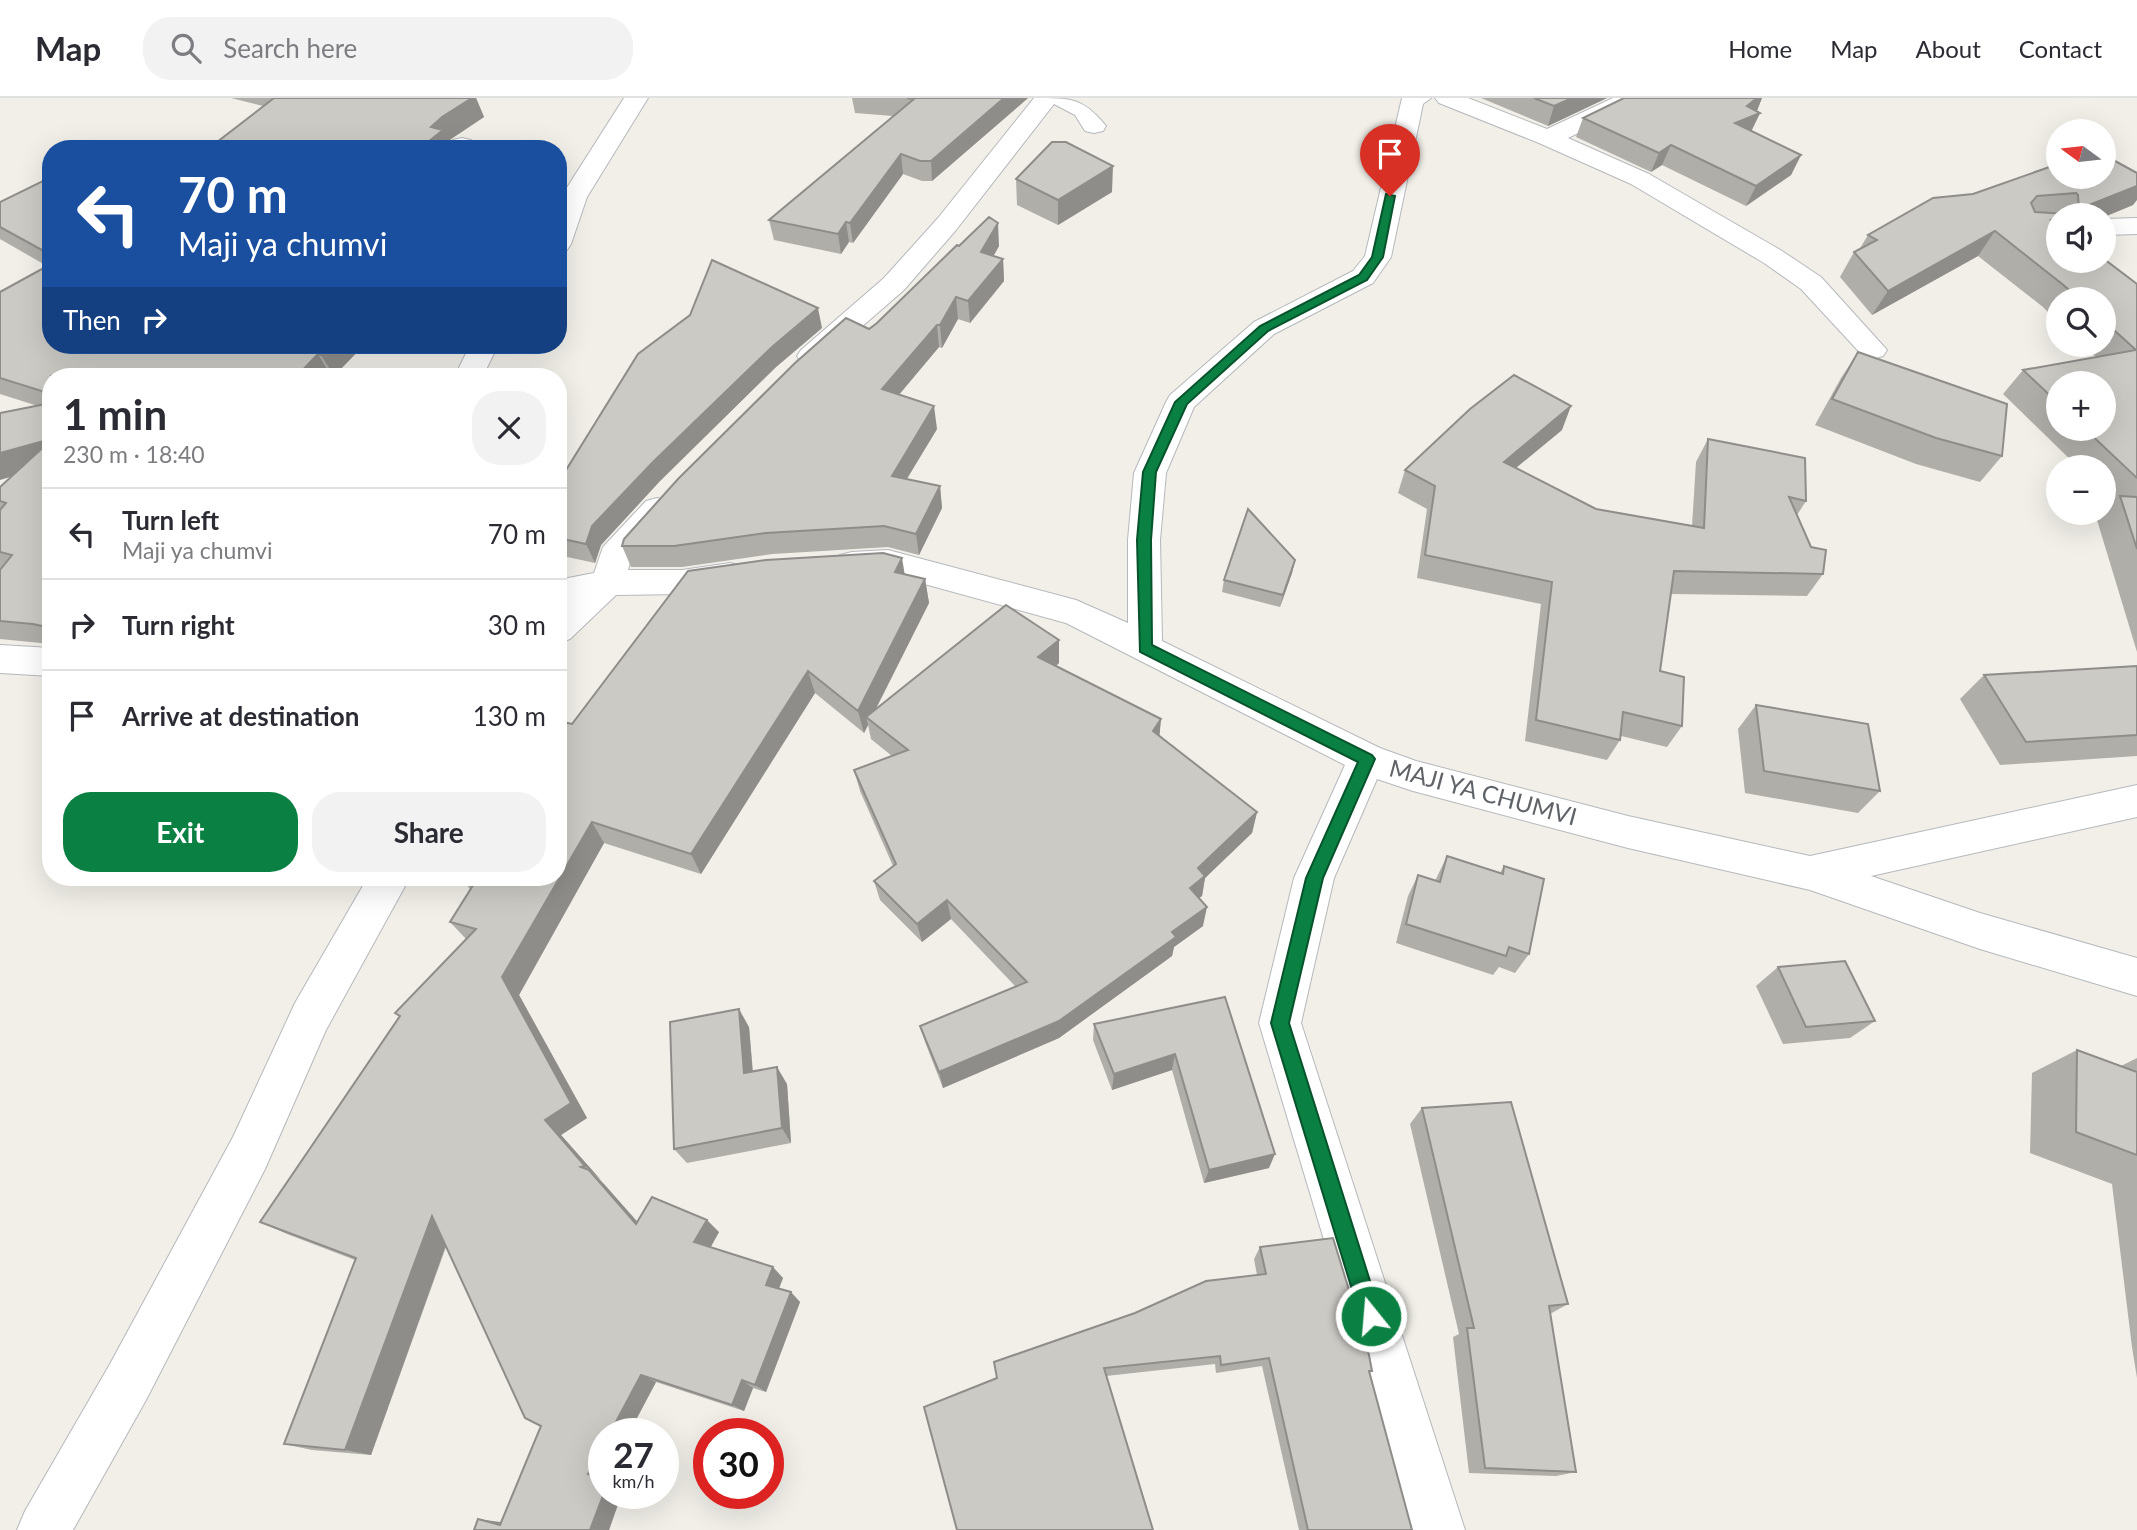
<!DOCTYPE html>
<meta charset="utf-8">
<style>
:root{--surface:#fff;--page:#f2f2f3;--text:#2b2b33;--muted:#7c7c81;--line:#e1e1e2;--accent:#0b8043}
body{margin:0;font-family:Lato,sans-serif;background:var(--page);color:var(--text);height:100vh;display:flex;flex-direction:column;font-size:26px;white-space:nowrap}
*{box-sizing:border-box;margin:0}
p{font-size:23px;color:var(--muted)}
.icon{flex:none;width:38px;height:38px;fill:none;stroke:currentColor;stroke-width:2;stroke-linecap:round;stroke-linejoin:round}
.map{position:relative;flex:1;overflow:hidden}
.side{position:absolute;left:42px;top:270px;width:525px;height:518px;display:flex;flex-direction:column;background:var(--surface);border-radius:28px;box-shadow:0 7px 28px #0002}
.side>*{flex:none}
.top-card{position:absolute;left:42px;top:42px;width:525px;height:214px;border-radius:28px;box-shadow:0 7px 28px #0002;background:#1a4fa0;color:#fff;overflow:hidden}
.needle{width:46px;rotate:285deg}
.controls{position:absolute;left:2046px;top:21px;display:grid;gap:14px}
.controls a{display:grid;place-items:center;width:70px;height:70px;border-radius:50%;background:var(--surface);box-shadow:0 7px 28px #0002;font-size:35px}
.speed{position:absolute;left:588px;top:1320px;display:flex;gap:14px;font-size:35px;font-weight:700;text-align:center}
.speed>*{display:grid;place-content:center;width:91px;height:91px;border-radius:50%;background:var(--surface);box-shadow:0 7px 28px #0002;line-height:1}
.speed small{font-size:18px;font-weight:400}
.speed .limit{border:10px solid #d22;background:#fff;color:#111}
.pin{position:absolute;display:grid;place-items:center;width:60px;height:60px;color:#fff;margin:-72px -30px;border-radius:50% 50% 50% 0;rotate:-45deg;box-shadow:0 0 7px #0007}
.pin .icon{rotate:45deg}
.me{position:absolute;width:77px;margin:-38px;rotate:343deg;stroke-linejoin:round;filter:drop-shadow(0 0 5px #0008)}
.turn{display:flex;align-items:center;gap:24px;height:147px;padding:0 21px;font-size:32px}
.turn .icon{width:91px;height:91px;stroke-width:2.5}
.turn b{display:block;font-size:49px;line-height:60px}
.then{display:flex;align-items:center;height:66px;padding:0 21px;background:#0003;gap:14px;font-size:26px}
.round{display:grid;place-items:center;flex:none;width:74px;height:74px;border-radius:28px;background:var(--page)}
.summary{display:flex;align-items:center;justify-content:space-between;height:119px;padding:0 21px}
h1{font-size:42px;font-weight:700;line-height:52px}
.primary-button{display:flex;gap:14px;margin-top:auto;padding:14px 21px}
.primary-button a{flex:1;height:80px;border-radius:28px;background:var(--accent);color:#fff;font-size:28px;font-weight:700;line-height:80px;text-align:center}
.primary-button a+a{background:var(--page);color:var(--text)}
ul{padding:0;list-style:none}
li{display:flex;align-items:center;gap:21px;height:91px;padding:0 21px;border-top:2px solid var(--line)}
li div{flex:1}
li b{display:block;font-size:26px}
li em{font-style:normal}
header{display:flex;align-items:center;gap:42px;box-sizing:border-box;height:98px;padding:0 35px;background:var(--surface);border-bottom:2px solid var(--line)}
header strong{font-size:33px}
nav{display:flex;gap:38px;margin-inline-start:auto;font-size:24px}
.search{width:490px;height:63px;background:var(--page);display:flex;align-items:center;gap:18px;box-sizing:border-box;padding:0 24px;border-radius:28px;color:var(--muted);font-size:26px}
.map>svg:first-child{display:block}
.lines{fill:none;stroke-linecap:round;stroke-linejoin:round}
.street-casing{stroke:#b5b8bc;stroke-width:2}
.street{fill:#fff;fill-rule:evenodd}
.wall{fill:#afaea9;fill-rule:evenodd}
.shaded-wall{fill:#8f8d8a}
.building{fill:#cccac5;stroke:#8f8d8a;stroke-width:2}
.route{fill:#0b8043;stroke:#07532c;stroke-width:2}
.labels{text-anchor:middle;stroke-width:5;stroke-linejoin:round;paint-order:stroke}
.street-label{font-size:24px;fill:#5f6368;stroke:#fff}
</style>
<header>
<strong>Map</strong>
<div class="search"><svg class="icon" aria-label="search" viewBox="0 0 24 24"><circle cx="10" cy="10" r="6"/><path d="M15 15l6 6"/></svg>Search here</div>
<nav><a>Home</a><a>Map</a><a>About</a><a>Contact</a></nav>
</header>
<div class="map">
<svg width="2137" height="1432" viewBox="0 0 2137 1432">
<rect width="100%" height="100%" fill="#f1efe8"/>
<g class="lines">
<g class="street-casing">
<g id="street">
<polygon points="624,0 648,0 587,99 571,146 567,152 558,154 558,107 561,99"/>
<path d="M 1034,0 C 1072,0 1083,0 1106,28 L 1103,33 L 1094,35 L 1085,33 L 1075,17 L 1054,6 L 956,132 L 904,192 L 821,264 L 811,267 L 801,264 L 797,258 L 801,252 L 884,180 L 938,120 Z"/>
<polygon points="1402,0 1431,0 1423,6 1391,159 1373,185 1274,236 1194,309 1166,375 1160,442 1162,543 1380,650 1416,663 1628,718 1810,758 2137,687 2137,719 1871,778 1980,815 2137,860 2137,898 1980,851 1810,792 1628,750 1413,693 1377,681 1334,780 1301,925 1465,1432 1411,1432 1259,925 1294,780 1345,667 1066,525 888,476 852,478 840,475 835,466 840,457 852,454 888,452 1076,502 1128,525 1128,442 1134,375 1166,304 1170,297 1254,224 1353,173 1365,158"/>
<polygon points="1435,0 1468,0 1547,31 1613,0 1644,0 1640,5 1568,40 1649,76 1782,153 1821,179 1887,252 1883,258 1873,261 1863,258 1801,191 1764,165 1631,86 1539,45 1439,5"/>
<polygon points="462,40 471,42 476,51 452,51 450,47 453,42"/>
<polygon points="2137,120 2137,136 2104,137 2104,121"/>
<polygon points="470,247 498,247 483,278 455,278"/>
<polygon points="657,400 668,403 673,411 631,461 628,472 682,472 730,465 742,468 747,477 742,486 682,496 616,497 570,541 558,545 558,511 563,506 558,507 558,482 594,475 603,449 646,403"/>
<polygon points="0,547 51,550 51,578 0,575"/>
<polygon points="368,779 410,779 326,932 265,1071 146,1302 73,1432 17,1432 25,1413 110,1266 233,1039 295,905"/>
</g>
</g>
<use href="#street" class="street"/>
</g>
<g class="wall">
<polygon points="231,0 476,0 484,19 451,41 448,44 451,51 208,51 263,8"/>
<polygon points="852,0 1028,0 932,83 922,83 903,76 853,145 849,144 841,156 774,142 769,122 893,18 855,15"/>
<polygon points="1481,0 1607,0 1548,28"/>
<polygon points="1624,0 1762,0 1756,13 1760,15 1751,33 1801,57 1791,77 1746,108 1662,67 1651,74 1576,39 1583,20"/>
<path d="M 2058,66 L 2133,107 L 2104,119 L 2104,117 L 2058,117 L 2058,163 L 2137,186 L 2137,554 L 2097,422 L 2114,404 L 2104,394 L 2104,369 L 2078,369 L 2003,296 L 2023,272 L 2096,259 L 2083,247 L 2104,247 L 2104,201 L 2058,201 L 2058,224 L 2043,209 L 1978,158 L 1872,217 L 1840,179 L 1854,154 L 1859,152 L 1868,137 L 1973,96 ZM 2058,285 L 2104,331 L 2058,331 Z"/>
<polygon points="51,79 51,247 364,247 334,278 51,278 51,546 0,541 0,389 11,378 38,308 0,296 0,194 47,168 0,141 0,104"/>
<polygon points="1016,81 1112,94 1058,127 1017,107"/>
<polygon points="959,148 999,148 993,158 1003,161 1004,183 970,225 958,221 942,250 939,249 899,297 937,331 907,381 940,388 942,410 919,457 888,449 773,456 682,469 631,469 622,448 877,225"/>
<polygon points="822,230 776,269 660,383 601,447 595,465 558,457 558,385"/>
<polygon points="1858,254 2002,358 1980,384 1916,366 1815,327 1841,280"/>
<polygon points="1562,332 1516,370 1596,411 1692,428 1696,364 1708,341 1806,403 1797,417 1823,476 1807,498 1671,496 1660,573 1682,628 1667,649 1621,638 1620,642 1607,662 1525,643 1541,506 1417,480 1427,411 1398,395 1405,372"/>
<polygon points="1295,462 1292,475 1280,509 1222,494 1224,482"/>
<polygon points="905,476 925,481 929,505 876,611 1059,565 1056,568 1161,621 1159,638 1257,714 1252,735 1205,780 1202,798 1199,800 1203,828 1174,849 1172,858 1059,940 943,990 925,944 920,928 1016,889 951,821 922,844 880,802 874,783 893,768 860,693 854,672 892,658 871,641 868,627 864,635 815,595 701,776 604,745 519,897 587,1020 561,1037 637,1124 719,1134 710,1149 783,1180 779,1191 800,1204 766,1294 753,1290 744,1313 656,1284 629,1335 604,1335 604,1395 622,1395 609,1432 474,1432 501,1424 541,1328 446,1149 371,1357 312,1352 284,1346 355,1162 287,1136 260,1124 399,918 395,915 466,841 450,824 470,791 460,779 558,779 572,626"/>
<polygon points="2137,568 2137,658 2000,667 1960,601 1984,577"/>
<polygon points="1756,607 1880,693 1858,715 1745,695 1738,631"/>
<polygon points="1447,758 1500,775 1504,768 1529,856 1515,875 1499,869 1493,877 1396,845 1408,798 1418,777 1435,783"/>
<polygon points="1778,869 1875,923 1850,940 1783,946 1756,888"/>
<polygon points="1225,899 1269,1070 1204,1085 1172,972 1112,992 1093,942 1094,926"/>
<polygon points="749,929 753,974 787,986 791,1045 687,1065 674,1051"/>
<polygon points="2077,952 2121,968 2137,960 2137,1280 2132,1249 2112,1086 2030,1055 2032,975"/>
<polygon points="1422,1010 1568,1206 1550,1216 1576,1374 1556,1378 1469,1375 1453,1239 1459,1236 1410,1026"/>
<polygon points="1260,1149 1372,1273 1370,1275 1412,1432 1299,1432 1262,1268 1216,1275 1215,1266 1106,1278 924,1309 1257,1177 1254,1161"/>
</g>
<g class="shaded-wall">
<polygon points="454,0 476,0 484,19 451,41 448,44 451,51 419,51 431,29"/>
<polygon points="1004,0 1028,0 932,83 931,63"/>
<polygon points="1572,0 1607,0 1548,28 1554,8"/>
<polygon points="1757,0 1762,0 1757,13 1760,15 1751,34 1735,25 1747,8"/>
<polygon points="1671,47 1662,67 1651,74 1659,55"/>
<polygon points="901,56 903,76 853,145 850,125"/>
<polygon points="1801,57 1791,77 1746,108 1756,88"/>
<polygon points="1113,68 1112,94 1058,127 1058,102"/>
<polygon points="2137,88 2137,102 2133,107 2104,119 2104,117 2074,117 2079,111"/>
<polygon points="2058,119 2058,128 2051,122"/>
<polygon points="846,124 849,144 841,156 838,136"/>
<polygon points="998,125 999,148 983,177 981,154"/>
<polygon points="1995,133 1978,158 1872,217 1888,193"/>
<polygon points="1003,161 1004,183 970,225 968,203"/>
<polygon points="956,199 958,221 942,250 940,227"/>
<polygon points="818,210 822,230 776,269 660,383 601,447 595,465 586,446 592,428 653,364 772,249"/>
<polygon points="937,227 939,249 885,313 882,291"/>
<polygon points="331,247 364,247 334,278 321,257"/>
<polygon points="318,256 331,278 297,278"/>
<polygon points="934,308 937,331 895,400 892,378"/>
<polygon points="1571,308 1562,332 1495,387 1504,364"/>
<polygon points="51,341 51,367 0,382 0,355"/>
<polygon points="940,388 942,410 919,457 916,436"/>
<polygon points="902,460 906,484 895,474"/>
<polygon points="1295,462 1292,475 1280,509 1283,497"/>
<polygon points="925,481 929,505 870,622 866,619 868,627 864,635 858,613"/>
<polygon points="1059,542 1059,565 1039,582 1038,559"/>
<polygon points="808,573 815,595 701,776 691,756"/>
<polygon points="1161,621 1159,643 1153,633"/>
<polygon points="1257,714 1252,735 1205,780 1202,798 1186,809 1190,790 1198,770"/>
<polygon points="592,724 604,745 519,897 587,1020 561,1037 601,1082 585,1068 545,1022 502,879"/>
<polygon points="947,802 951,821 922,844 917,826"/>
<polygon points="1207,809 1203,828 1174,849 1172,858 1059,940 943,990 939,974 1172,834"/>
<polygon points="739,911 749,929 754,992 744,975"/>
<polygon points="1175,956 1172,972 1112,992 1114,976"/>
<polygon points="777,969 787,986 791,1045 782,1030"/>
<polygon points="1275,1056 1269,1070 1204,1085 1209,1072"/>
<polygon points="589,1072 604,1086 650,1138 636,1126"/>
<polygon points="432,1118 452,1130 371,1357 345,1352"/>
<polygon points="707,1122 719,1134 707,1156 694,1144"/>
<polygon points="773,1169 783,1180 776,1197 766,1187"/>
<polygon points="791,1194 800,1204 766,1294 755,1287"/>
<polygon points="641,1277 656,1284 629,1335 610,1335"/>
<polygon points="742,1282 753,1290 744,1313 732,1307"/>
<polygon points="604,1347 604,1380 588,1376"/>
<polygon points="604,1395 622,1395 609,1432 590,1432"/>
<polygon points="478,1421 500,1424 521,1429 500,1427"/>
</g>
<g class="building">
<polygon points="274,0 472,0 442,19 431,29 443,32 419,51 208,51"/>
<polygon points="907,0 1004,0 931,63 920,63 901,56 850,125 846,124 838,136 769,122 914,1"/>
<polygon points="1534,0 1572,0 1554,8"/>
<polygon points="1624,0 1757,0 1747,8 1760,15 1735,25 1801,57 1756,88 1671,47 1659,55 1583,20"/>
<polygon points="1052,44 1066,44 1113,68 1058,102 1016,81"/>
<polygon points="2104,57 2137,75 2137,88 2079,111 2078,97 2076,95 2037,98 2031,105 2035,114 2067,116 2058,117 2058,119 2051,122 2058,127 2058,163 2104,163 2104,161 2137,186 2137,380 2085,331 2104,331 2104,285 2058,285 2058,305 2023,272 2136,252 2104,223 2104,201 2080,201 2061,185 1995,133 1888,193 1854,154 1877,142 1868,137 1933,100 1973,96 2058,66 2058,79 2104,79"/>
<polygon points="51,79 51,157 0,129 0,104"/>
<polygon points="989,119 998,125 981,154 1003,161 968,203 956,199 940,227 937,227 882,291 934,308 892,378 940,388 916,436 884,428 766,435 674,448 622,448 624,441 678,381 795,265 846,220 869,231 877,225 957,147 959,148"/>
<polygon points="712,162 818,210 772,249 653,364 592,428 586,446 558,440 558,385 638,256 690,217"/>
<polygon points="51,166 51,247 331,247 321,257 318,256 297,278 51,278 51,296 0,280 0,194"/>
<polygon points="1858,254 2007,306 2002,358 1936,340 1832,301"/>
<polygon points="1514,277 1571,308 1504,364 1596,411 1704,430 1708,341 1805,360 1806,403 1789,399 1811,449 1826,452 1823,476 1674,473 1660,573 1684,579 1682,628 1623,614 1620,642 1536,622 1552,484 1425,457 1435,388 1405,372 1470,311"/>
<polygon points="51,305 51,341 0,355 0,315"/>
<polygon points="51,342 51,530 33,526 0,523 0,472 12,457 0,454 0,412 6,405 0,403 0,389"/>
<polygon points="2120,398 2137,399 2137,451"/>
<polygon points="1248,411 1295,462 1283,497 1224,482"/>
<polygon points="883,455 902,460 895,474 925,481 858,613 808,573 691,756 592,724 502,879 571,1005 545,1022 585,1068 581,1069 589,1072 636,1126 652,1099 707,1122 694,1144 773,1169 766,1187 791,1194 755,1287 742,1282 732,1307 641,1277 610,1335 604,1335 604,1347 588,1376 604,1380 604,1395 590,1432 474,1432 478,1421 500,1427 541,1328 525,1320 432,1118 345,1352 284,1346 356,1160 260,1124 400,918 395,915 476,831 450,824 477,781 469,779 558,779 558,632 563,624 572,626 688,473 766,462"/>
<polygon points="1006,507 1059,542 1038,559 1161,621 1153,633 1257,714 1198,770 1205,778 1190,790 1207,809 1172,834 1176,839 1059,923 939,974 920,928 1027,884 947,802 917,826 874,783 896,766 854,672 908,652 866,619"/>
<polygon points="2137,568 2137,637 2026,644 1984,577"/>
<polygon points="1756,607 1868,626 1880,693 1764,673"/>
<polygon points="1447,758 1503,776 1504,768 1544,781 1529,856 1509,849 1506,858 1406,826 1418,777 1440,784"/>
<polygon points="1845,863 1875,923 1806,929 1778,869"/>
<polygon points="1225,899 1275,1056 1209,1072 1175,956 1114,976 1094,926"/>
<polygon points="739,911 744,975 777,969 782,1030 674,1051 670,924"/>
<polygon points="2077,952 2137,974 2137,1057 2076,1034"/>
<polygon points="1511,1004 1568,1206 1549,1208 1576,1374 1485,1370 1467,1230 1474,1230 1422,1010"/>
<polygon points="1333,1140 1369,1257 1372,1273 1369,1273 1412,1432 1308,1432 1269,1260 1221,1267 1220,1258 1104,1270 1153,1432 957,1432 924,1309 997,1280 994,1264 1135,1215 1206,1183 1266,1176 1260,1149"/>
</g>
<polygon class="route" points="1386,96 1395,98 1383,159 1367,182 1268,233 1187,306 1156,374 1151,442 1152,547 1372,657 1375,661 1323,780 1289,925 1381,1218 1378,1225 1371,1228 1363,1225 1360,1218 1271,925 1306,780 1358,664 1140,554 1137,442 1143,374 1175,304 1260,228 1359,177 1372,159"/>
<g class="labels">
<g class="street-label">
<text transform="translate(1483 695) rotate(15)" y="8">MAJI YA CHUMVI</text>
</g>
</g>
</svg>
<div class="controls">
<a><svg class="needle" viewBox="-14 -14 28 28"><path d="M0-13l5 13h-10z" fill="#e53935"/><path d="M0 13l5-13h-10z" fill="#7c7c81"/></svg></a>
<a><svg class="icon" aria-label="sound" viewBox="0 0 24 24"><path d="M4 9h4l5-4v14l-5-4H4zM17 9q2 3 0 6"/></svg></a>
<a><svg class="icon" aria-label="search" viewBox="0 0 24 24"><circle cx="10" cy="10" r="6"/><path d="M15 15l6 6"/></svg></a>
<a>+</a>
<a>−</a>
</div>
<div class="speed"><div>27<small>km/h</small></div><div class="limit">30</div></div>
<div class="pin" style="left:1390px;top:98px;background:#d93025"><svg class="icon" aria-label="arrive" viewBox="0 0 24 24"><path d="M6 21V4h12l-3 4 3 4H6"/></svg></div>
<svg class="me" style="left:1371px;top:1218px" viewBox="-20 -20 40 40"><circle r="17" fill="#0b8043" stroke="#fff" stroke-width="3"/><path d="M0-11L8 9 0 5-8 9z" fill="#fff"/></svg>
<div class="top-card">
<div class="turn"><svg class="icon" aria-label="left" viewBox="0 0 24 24"><path d="M17 20v-9H6M10 6l-5 5 5 5"/></svg><div><b>70 m</b>Maji ya chumvi</div></div>
<div class="then">Then<svg class="icon" aria-label="right" viewBox="0 0 24 24"><path d="M7 20v-9h11M14 6l5 5-5 5"/></svg></div>
</div>
<section class="side">
<div class="summary"><div><h1>1 min</h1><p>230 m · 18:40</p></div><a class="round"><svg class="icon" aria-label="close" viewBox="0 0 24 24"><path d="M6 6l12 12M18 6L6 18"/></svg></a></div>
<ul>
<li><svg class="icon" aria-label="left" viewBox="0 0 24 24"><path d="M17 20v-9H6M10 6l-5 5 5 5"/></svg><div><b>Turn left</b><p>Maji ya chumvi</p></div><em>70 m</em></li>
<li><svg class="icon" aria-label="right" viewBox="0 0 24 24"><path d="M7 20v-9h11M14 6l5 5-5 5"/></svg><div><b>Turn right</b></div><em>30 m</em></li>
<li><svg class="icon" aria-label="arrive" viewBox="0 0 24 24"><path d="M6 21V4h12l-3 4 3 4H6"/></svg><div><b>Arrive at destination</b></div><em>130 m</em></li>
</ul>
<div class="primary-button"><a>Exit</a><a>Share</a></div>
</section>
</div>
